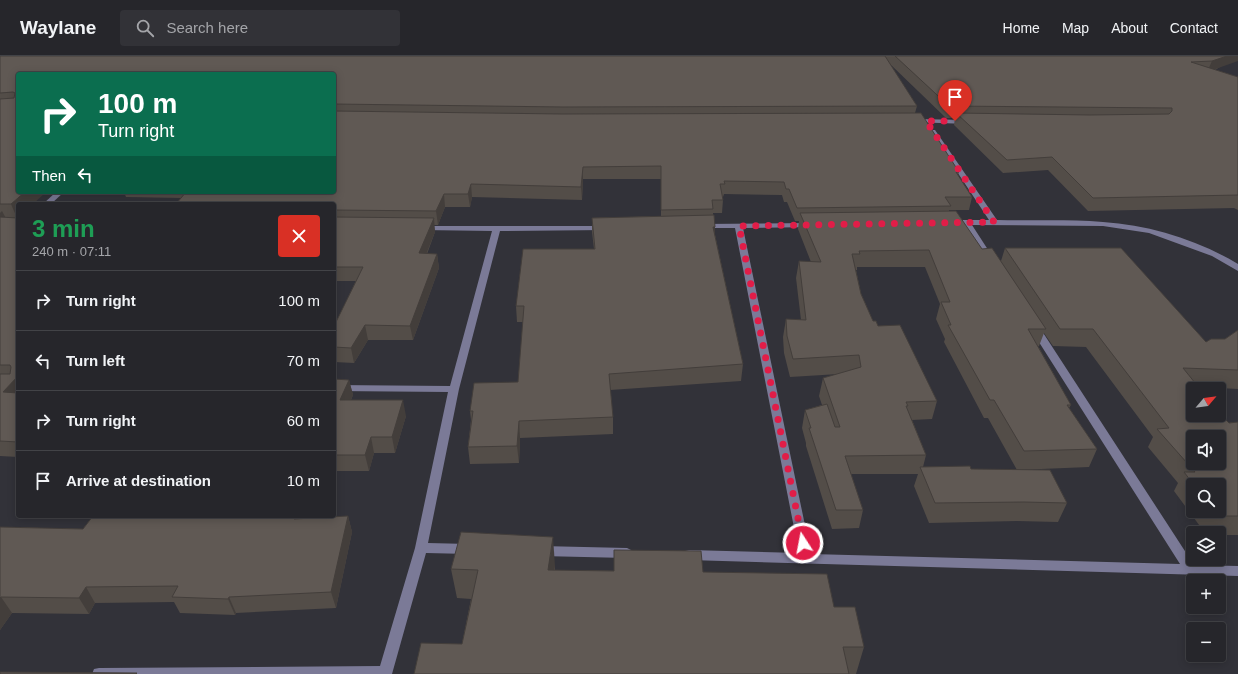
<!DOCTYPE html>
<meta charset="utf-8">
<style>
:root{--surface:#26262b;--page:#323237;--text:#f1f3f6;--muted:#a4a5a9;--line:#424347}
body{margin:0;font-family:Helvetica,sans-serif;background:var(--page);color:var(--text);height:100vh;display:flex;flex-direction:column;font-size:15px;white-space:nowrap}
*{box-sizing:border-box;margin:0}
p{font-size:13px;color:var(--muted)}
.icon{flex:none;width:22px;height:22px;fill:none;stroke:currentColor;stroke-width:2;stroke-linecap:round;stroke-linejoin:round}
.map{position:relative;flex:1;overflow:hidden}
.panel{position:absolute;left:16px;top:146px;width:320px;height:316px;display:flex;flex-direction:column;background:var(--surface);border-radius:4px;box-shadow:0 2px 10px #0003,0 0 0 1px var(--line)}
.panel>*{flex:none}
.top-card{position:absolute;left:16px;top:16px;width:320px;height:122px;border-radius:4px;box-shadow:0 2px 10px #0003,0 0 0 1px var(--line);background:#0b6e4f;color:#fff;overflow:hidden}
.needle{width:26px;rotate:61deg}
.fabs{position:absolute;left:1186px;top:326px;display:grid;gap:8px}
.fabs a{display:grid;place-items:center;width:40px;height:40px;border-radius:4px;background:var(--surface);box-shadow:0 2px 10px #0003,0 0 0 1px var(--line);font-size:20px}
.pin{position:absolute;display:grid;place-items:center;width:34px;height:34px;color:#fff;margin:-41px -17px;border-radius:50% 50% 50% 0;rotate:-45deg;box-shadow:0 0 4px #0007}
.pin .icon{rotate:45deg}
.me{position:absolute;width:44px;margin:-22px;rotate:349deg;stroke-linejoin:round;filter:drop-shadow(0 0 3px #0008)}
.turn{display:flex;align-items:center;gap:14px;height:84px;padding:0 16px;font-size:18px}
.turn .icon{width:52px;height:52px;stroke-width:2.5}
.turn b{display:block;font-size:28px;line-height:34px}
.then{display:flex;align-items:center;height:38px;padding:0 16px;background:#0003;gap:8px;font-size:15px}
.round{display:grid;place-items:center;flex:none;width:42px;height:42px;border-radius:4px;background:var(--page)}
.summary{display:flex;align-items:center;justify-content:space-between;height:68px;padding:0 16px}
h1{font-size:24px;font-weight:800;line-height:30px;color:#1e9e55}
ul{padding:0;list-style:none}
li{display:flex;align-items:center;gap:12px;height:60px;padding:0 16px;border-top:1px solid var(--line)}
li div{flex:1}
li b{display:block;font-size:15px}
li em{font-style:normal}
header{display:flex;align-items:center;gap:24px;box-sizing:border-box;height:56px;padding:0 20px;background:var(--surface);border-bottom:1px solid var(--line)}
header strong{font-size:19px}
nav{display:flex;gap:22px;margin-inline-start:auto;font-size:14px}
.search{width:280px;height:36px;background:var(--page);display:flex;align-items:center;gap:10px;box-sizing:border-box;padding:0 14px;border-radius:4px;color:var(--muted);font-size:15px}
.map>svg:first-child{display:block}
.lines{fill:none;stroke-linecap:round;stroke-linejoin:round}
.minor{fill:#7b7a97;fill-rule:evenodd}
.wall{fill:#534d48;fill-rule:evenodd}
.shaded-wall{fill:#433e3b}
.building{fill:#605954;stroke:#433e3b;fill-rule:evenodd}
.route{stroke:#e11d48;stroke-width:7;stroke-dasharray:0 12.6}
</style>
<header>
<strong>Waylane</strong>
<div class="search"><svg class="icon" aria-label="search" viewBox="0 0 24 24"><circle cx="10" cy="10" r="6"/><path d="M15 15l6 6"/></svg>Search here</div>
<nav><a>Home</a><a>Map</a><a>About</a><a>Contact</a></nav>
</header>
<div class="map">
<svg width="1238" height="618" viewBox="0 0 1238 618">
<rect width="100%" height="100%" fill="#323239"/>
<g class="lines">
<g class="minor">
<polygon points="914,63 968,64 971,66 968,68 912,66 912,64"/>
<path d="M 931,74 L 935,74 L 997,164 C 1032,165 1068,163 1103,166 C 1150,169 1198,184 1238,208 L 1238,215 L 1212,200 L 1149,177 L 1103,170 L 972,169 L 994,203 L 993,205 L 987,205 L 964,169 L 950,168 L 946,166 L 950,164 L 989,164 L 930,75 Z"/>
<polygon points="56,136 64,136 51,148 43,148"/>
<polygon points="812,167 815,167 815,171 743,172 811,498 1180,508 1030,272 1035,269 1040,272 1194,509 1238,510 1238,520 689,504 685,503 683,499 685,495 689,494 799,497 735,172 702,172 698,170 702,168"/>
<polygon points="419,170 606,170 610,172 606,174 500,175 459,333 428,487 469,488 473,490 475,493 473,496 469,498 426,497 392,618 92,618 94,613 99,612 380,610 415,492 448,336 334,335 334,329 450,330 492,175 422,174 419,174"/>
<polygon points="541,490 627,492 631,494 633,497 631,500 627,502 541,500 537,498 535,495 537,492"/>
</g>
</g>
<g class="wall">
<path d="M 0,0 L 1238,0 L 1215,14 L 1238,21 L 1238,154 L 1234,152 L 1088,155 L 1048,114 L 1003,117 L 954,69 L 955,62 L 946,62 L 890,8 L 917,50 L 915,57 L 959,116 L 958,119 L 972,141 L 969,154 L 949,154 L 949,155 L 982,193 L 1001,205 L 1005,192 L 1206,286 L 1225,283 L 1238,274 L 1238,333 L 1199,331 L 1221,362 L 1229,367 L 1238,366 L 1238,479 L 1219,479 L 1219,477 L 1205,477 L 1174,435 L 1178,427 L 1148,391 L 1153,381 L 1086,291 L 1053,290 L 1044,277 L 1039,290 L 1038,290 L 1071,349 L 1069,352 L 1097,393 L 1089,411 L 1017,414 L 988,362 L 984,362 L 944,286 L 945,283 L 936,263 L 940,248 L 925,211 L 857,211 L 857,214 L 856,214 L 861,238 L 873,265 L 878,270 L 937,345 L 932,363 L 912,364 L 926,399 L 923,411 L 971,413 L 1067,447 L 1058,466 L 1017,465 L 929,467 L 914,430 L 918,418 L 851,418 L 863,454 L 859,472 L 832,473 L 806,390 L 806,387 L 802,372 L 805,354 L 822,349 L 819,340 L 823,322 L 839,318 L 790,321 L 784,297 L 783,281 L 786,263 L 801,264 L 796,222 L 799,205 L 811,206 L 798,173 L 799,165 L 795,165 L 787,146 L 784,146 L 782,139 L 724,138 L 723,141 L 722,141 L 723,144 L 722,157 L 713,157 L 715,179 L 743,308 L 741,325 L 610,334 L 613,361 L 613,378 L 520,382 L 519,407 L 470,408 L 468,391 L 471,364 L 470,355 L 518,326 L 523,266 L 517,266 L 516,250 L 594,193 L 592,176 L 592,162 L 661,160 L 661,123 L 583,123 L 582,144 L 472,141 L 470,151 L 445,151 L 438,169 L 434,169 L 435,176 L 427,198 L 437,198 L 439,212 L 413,284 L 368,284 L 354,307 L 334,306 L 334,266 L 336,266 L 356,225 L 334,225 L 334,148 L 181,142 L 126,141 L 124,136 L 334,136 L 334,18 L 18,18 L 17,162 L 5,162 L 18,162 L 18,401 L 0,400 ZM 1193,429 L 1219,429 L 1219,455 L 1193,455 Z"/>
<polygon points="334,323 349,324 353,339 351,344 406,360 395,397 374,397 369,415 334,415"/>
<polygon points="93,460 306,460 305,462 348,460 352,476 336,552 236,557 235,559 180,557 174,546 95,547 89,558 12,557 0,574 0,471 83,473"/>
<polygon points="555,510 555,514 703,516 834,551 864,591 856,618 414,618 462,588 471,543 457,542 451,513"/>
</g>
<g class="shaded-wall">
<polygon points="1227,0 1238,0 1238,5 1207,16 1212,5"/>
<polygon points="583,111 583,123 582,144 581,131"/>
<polygon points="471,128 472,141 470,151 468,138"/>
<polygon points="25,136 46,136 33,148 18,148 18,160 17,162 11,148"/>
<polygon points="444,138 445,151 438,169 436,155"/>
<polygon points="2,155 9,168 0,172 0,157"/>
<polygon points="434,162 435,176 421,211 419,197"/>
<polygon points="713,171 715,171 714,185"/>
<polygon points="437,198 439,212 413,284 410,270"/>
<polygon points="365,269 368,284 354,307 351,292"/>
<polygon points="18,320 18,344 3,336"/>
<polygon points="349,324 353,339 344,359 340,344"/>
<polygon points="403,344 406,360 395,397 392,381"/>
<polygon points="519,365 520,382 519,407 517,390"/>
<polygon points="371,381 374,397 369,415 365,399"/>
<polygon points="295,460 306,460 299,479 294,463"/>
<polygon points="348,460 352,476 336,552 331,536"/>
<polygon points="553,481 555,510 550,543 548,514"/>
<polygon points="86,531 95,547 89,558 79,542"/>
<polygon points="1,541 12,557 0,574 0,542"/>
<polygon points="229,541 236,557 235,559 228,543"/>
</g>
<g class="building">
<polygon points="0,0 885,0 917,50 563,51 334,48 334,18 18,18 18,136 25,136 11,148 0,148 0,43 14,42 15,37 13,36 0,37"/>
<polygon points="895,0 1227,0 1212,5 1191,6 1238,21 1238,139 1093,142 1052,101 1007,104 956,57 1090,59 1169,58 1172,55 1172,52 949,50"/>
<polygon points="334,55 562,58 921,57 959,116 956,116 972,141 945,141 951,150 797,152 789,133 786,133 784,126 724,125 725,128 720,128 723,144 712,144 713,153 661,154 661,110 583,111 581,131 471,128 468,138 444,138 436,155 334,154 334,148 176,148 186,136 334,136"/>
<polygon points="956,155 982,193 992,192 1046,273 1028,273 1071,349 1067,349 1097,393 1024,395 994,344 990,344 948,269 951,269 941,246 950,246 929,194 859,195 860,198 852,198 861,238 873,265 876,265 878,270 900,269 937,345 906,346 908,350 906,350 926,399 845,400 863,454 836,454 809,372 811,372 805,354 827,348 835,371 840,371 823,322 861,311 859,299 793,303 787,280 786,263 806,264 799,205 821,206 800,157"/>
<polygon points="714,159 715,171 713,171 743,308 609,318 613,361 519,365 517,390 468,391 473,355 470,355 474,327 518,326 524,250 516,250 523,193 595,193 592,162"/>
<polygon points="0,161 18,162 18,320 3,336 18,337 18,386 0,385 0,318 10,318 11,311 10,309 0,309"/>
<polygon points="334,161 434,162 419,197 437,198 410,270 365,269 351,292 334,291 334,266 336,266 363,211 334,211"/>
<path d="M 1005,192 L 1121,192 L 1206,286 L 1211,283 L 1225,283 L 1238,274 L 1238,314 L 1183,312 L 1200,333 L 1193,333 L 1193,359 L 1219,359 L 1219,355 L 1222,359 L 1217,362 L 1224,362 L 1229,367 L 1238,366 L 1238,460 L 1218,460 L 1214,455 L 1219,455 L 1219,429 L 1194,429 L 1184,416 L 1195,416 L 1157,373 L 1169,372 L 1093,273 L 1060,273 ZM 1193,381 L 1219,381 L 1219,407 L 1193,407 Z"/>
<polygon points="334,323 349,324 340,344 403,344 392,381 371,381 365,399 334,399"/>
<polygon points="970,410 971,413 1050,414 1067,447 1024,446 935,447 920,411"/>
<polygon points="93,460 295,460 294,463 348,460 331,536 229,541 228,543 172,541 178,530 86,531 79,542 1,541 0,542 0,471 83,473"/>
<polygon points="461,476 553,481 548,514 614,515 614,494 701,495 703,516 827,518 834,551 855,551 864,591 843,591 849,618 414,618 421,587 462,588 478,514 451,513"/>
<polygon points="0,616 137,617 136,618 0,618"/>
</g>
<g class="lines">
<polyline class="route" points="803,487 739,170 994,166 926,65 955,65"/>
</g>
</svg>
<div class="fabs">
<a><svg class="needle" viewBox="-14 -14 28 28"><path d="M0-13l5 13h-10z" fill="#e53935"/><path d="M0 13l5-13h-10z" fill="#a4a5a9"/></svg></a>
<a><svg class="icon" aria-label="sound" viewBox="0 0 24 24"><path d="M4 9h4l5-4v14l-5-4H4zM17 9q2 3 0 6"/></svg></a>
<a><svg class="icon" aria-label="search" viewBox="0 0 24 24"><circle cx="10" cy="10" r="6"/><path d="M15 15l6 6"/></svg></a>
<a><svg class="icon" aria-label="layers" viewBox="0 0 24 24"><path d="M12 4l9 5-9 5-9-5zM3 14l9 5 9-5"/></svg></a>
<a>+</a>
<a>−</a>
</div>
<div class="pin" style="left:955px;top:65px;background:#d93025"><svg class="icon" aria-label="arrive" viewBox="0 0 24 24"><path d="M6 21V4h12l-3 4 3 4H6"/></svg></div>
<svg class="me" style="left:803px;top:487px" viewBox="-20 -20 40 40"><circle r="17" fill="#e11d48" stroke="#fff" stroke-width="3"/><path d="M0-11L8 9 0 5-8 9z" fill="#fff"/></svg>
<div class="top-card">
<div class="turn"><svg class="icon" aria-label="right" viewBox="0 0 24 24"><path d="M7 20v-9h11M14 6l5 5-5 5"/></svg><div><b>100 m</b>Turn right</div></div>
<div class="then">Then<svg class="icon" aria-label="left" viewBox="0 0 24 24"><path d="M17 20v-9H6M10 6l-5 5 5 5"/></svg></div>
</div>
<section class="panel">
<div class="summary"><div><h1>3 min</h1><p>240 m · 07:11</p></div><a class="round" style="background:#d93025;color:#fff"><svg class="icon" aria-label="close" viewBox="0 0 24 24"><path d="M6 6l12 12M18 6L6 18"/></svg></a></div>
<ul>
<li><svg class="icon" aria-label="right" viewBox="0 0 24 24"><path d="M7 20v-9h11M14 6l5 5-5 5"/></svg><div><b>Turn right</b></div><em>100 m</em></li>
<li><svg class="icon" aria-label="left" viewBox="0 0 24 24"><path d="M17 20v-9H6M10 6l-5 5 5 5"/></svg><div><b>Turn left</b></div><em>70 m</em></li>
<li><svg class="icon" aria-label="right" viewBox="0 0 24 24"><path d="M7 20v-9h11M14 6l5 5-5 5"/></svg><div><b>Turn right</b></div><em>60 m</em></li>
<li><svg class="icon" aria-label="arrive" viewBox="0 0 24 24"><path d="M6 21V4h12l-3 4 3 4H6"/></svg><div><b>Arrive at destination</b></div><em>10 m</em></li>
</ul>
</section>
</div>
